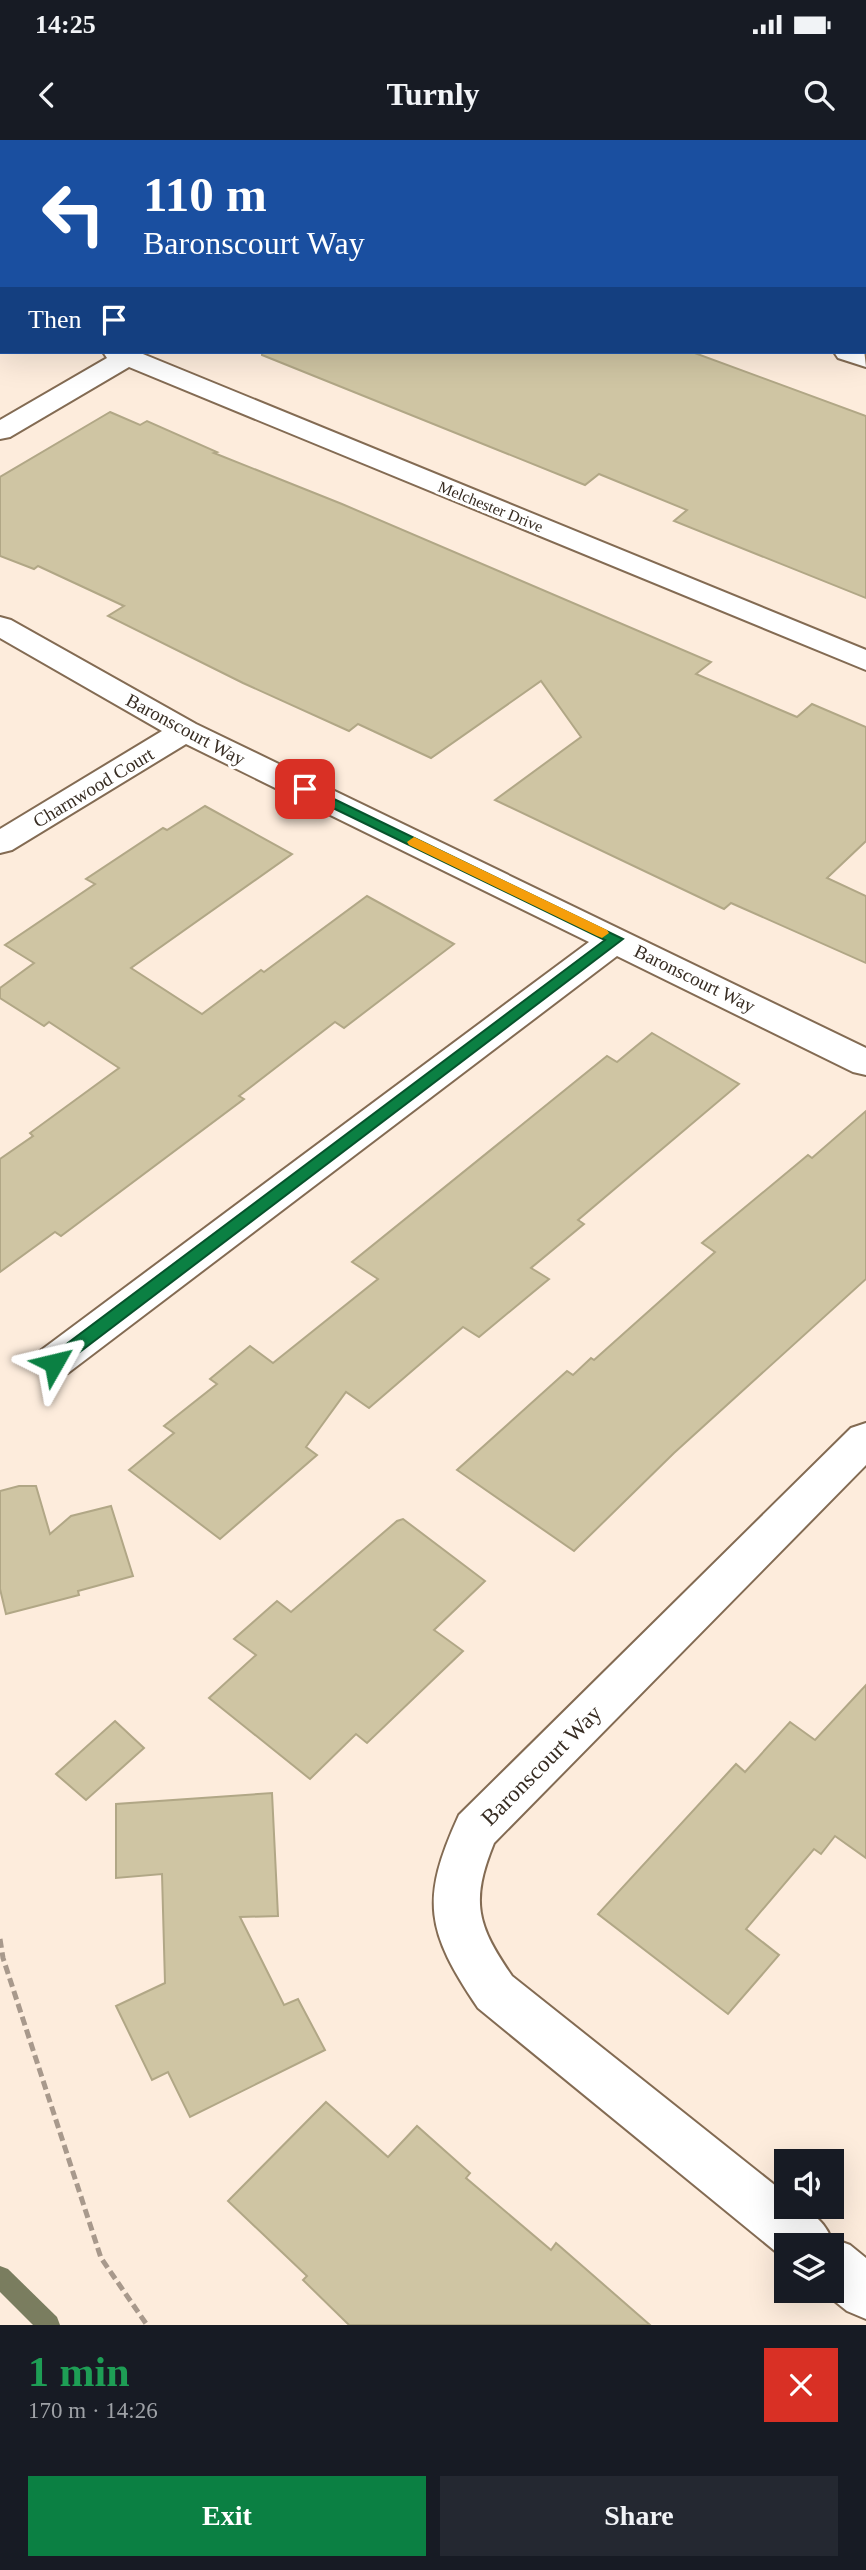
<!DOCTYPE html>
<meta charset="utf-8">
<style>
:root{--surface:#171b24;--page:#242831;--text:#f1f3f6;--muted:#9ea1a6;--accent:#0b8043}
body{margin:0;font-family:Georgia,serif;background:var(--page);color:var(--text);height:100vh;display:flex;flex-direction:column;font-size:26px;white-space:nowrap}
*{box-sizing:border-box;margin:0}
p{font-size:23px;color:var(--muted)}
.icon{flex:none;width:38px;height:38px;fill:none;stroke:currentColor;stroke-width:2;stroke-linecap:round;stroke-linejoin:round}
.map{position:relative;height:2185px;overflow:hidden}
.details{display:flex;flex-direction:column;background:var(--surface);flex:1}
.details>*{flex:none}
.guide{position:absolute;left:0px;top:0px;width:866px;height:214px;box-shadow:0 7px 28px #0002;background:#1a4fa0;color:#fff;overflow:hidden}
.tools{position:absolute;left:774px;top:2009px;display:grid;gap:14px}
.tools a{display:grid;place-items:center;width:70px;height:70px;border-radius:0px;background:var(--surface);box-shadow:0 7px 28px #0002;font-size:35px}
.pin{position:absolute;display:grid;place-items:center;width:60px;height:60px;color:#fff;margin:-30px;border-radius:14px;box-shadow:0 4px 10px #0006}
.me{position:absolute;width:77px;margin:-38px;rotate:53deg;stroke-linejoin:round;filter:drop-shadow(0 0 5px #0008)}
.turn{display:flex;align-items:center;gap:24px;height:147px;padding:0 28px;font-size:32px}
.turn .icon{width:91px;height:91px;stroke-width:2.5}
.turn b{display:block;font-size:49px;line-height:60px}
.then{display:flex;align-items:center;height:66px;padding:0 28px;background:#0003;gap:14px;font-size:26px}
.round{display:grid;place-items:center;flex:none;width:74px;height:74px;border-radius:0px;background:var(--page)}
.overview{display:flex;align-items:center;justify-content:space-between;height:119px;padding:0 28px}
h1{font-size:42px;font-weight:800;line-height:52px;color:#1e9e55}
.cta{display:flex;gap:14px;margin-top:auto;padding:14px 28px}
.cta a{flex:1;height:80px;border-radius:0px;background:var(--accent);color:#fff;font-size:28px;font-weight:800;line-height:80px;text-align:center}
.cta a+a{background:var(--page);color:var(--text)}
.status{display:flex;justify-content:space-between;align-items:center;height:49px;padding:0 35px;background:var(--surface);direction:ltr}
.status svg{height:19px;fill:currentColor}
header{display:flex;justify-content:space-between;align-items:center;height:91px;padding:0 28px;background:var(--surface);font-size:32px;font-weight:800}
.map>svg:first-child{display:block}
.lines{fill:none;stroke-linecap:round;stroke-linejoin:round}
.stream{fill:#7a7d5f;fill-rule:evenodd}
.building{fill:#cfc5a3;stroke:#b1a786;stroke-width:2}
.minor-casing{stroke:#836b53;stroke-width:4}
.path{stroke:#a8998c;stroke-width:5;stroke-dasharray:9 4.5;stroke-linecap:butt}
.minor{fill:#fff;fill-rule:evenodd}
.route{fill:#0b8043;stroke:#07532c;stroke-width:2}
.slow{fill:#f59e0b}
.labels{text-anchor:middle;stroke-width:6;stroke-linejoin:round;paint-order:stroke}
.far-street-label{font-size:16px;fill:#372c22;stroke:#fff}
.street-label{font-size:19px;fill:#372c22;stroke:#fff}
.near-street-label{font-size:23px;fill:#372c22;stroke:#fff}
</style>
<div class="status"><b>14:25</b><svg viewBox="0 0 49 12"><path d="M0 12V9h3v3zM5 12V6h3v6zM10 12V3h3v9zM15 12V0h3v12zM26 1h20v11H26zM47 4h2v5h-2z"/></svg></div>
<header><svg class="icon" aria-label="back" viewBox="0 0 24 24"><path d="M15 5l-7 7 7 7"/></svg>Turnly<svg class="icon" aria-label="search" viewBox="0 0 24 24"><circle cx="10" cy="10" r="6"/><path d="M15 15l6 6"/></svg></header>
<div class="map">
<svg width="866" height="2185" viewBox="0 0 866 2185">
<rect width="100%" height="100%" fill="#fdecdc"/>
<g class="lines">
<polygon class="stream" points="0,2126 8,2129 57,2177 60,2185 33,2185 0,2152"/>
</g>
<g class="building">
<polygon points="262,212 692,212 866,276 866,458 674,381 687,370 599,334 585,345 262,215"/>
<polygon points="110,272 140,285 147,281 217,312 214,313 342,364 711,522 696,534 797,577 812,564 866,587 866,701 827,738 866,756 866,823 731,763 724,769 495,660 581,597 541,541 431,618 358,584 349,591 243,543 108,476 124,466 38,426 34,429 0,416 0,337"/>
<polygon points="205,666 292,714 131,828 202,874 261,830 264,832 367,756 454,804 344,888 335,882 239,956 244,959 61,1096 55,1092 0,1132 0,1019 33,996 30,993 119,928 49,882 44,886 0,858 0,848 34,823 5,805 95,744 86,739 163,688 167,690"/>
<polygon points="652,893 739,944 578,1080 584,1084 531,1128 549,1139 479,1197 463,1187 369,1268 346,1252 306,1307 317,1315 220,1399 129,1330 174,1293 164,1286 217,1244 210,1239 250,1206 273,1223 378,1139 352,1122 607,916 617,922"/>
<polygon points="866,971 866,1139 674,1313 574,1411 457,1330 567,1231 573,1235 591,1218 594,1220 715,1112 702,1103 808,1015 812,1018"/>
<polygon points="19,1346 36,1346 50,1394 71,1376 111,1366 133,1436 78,1451 79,1455 6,1474 0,1449 0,1351"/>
<polygon points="403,1379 485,1441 434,1490 463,1511 367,1603 356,1594 310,1639 209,1558 256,1515 234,1499 277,1461 291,1472 397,1381"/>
<polygon points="866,1545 866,1718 835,1696 821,1714 814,1709 746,1789 779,1815 728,1874 598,1774 736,1624 745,1632 790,1582 815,1600"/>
<polygon points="115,1581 144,1608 86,1660 56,1634"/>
<polygon points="272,1653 278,1776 240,1777 284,1865 298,1859 325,1910 190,1977 168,1932 152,1940 116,1866 165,1843 162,1734 116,1738 116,1664"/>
<polygon points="326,1962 388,2017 417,1986 470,2033 466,2038 551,2110 556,2103 650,2185 349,2185 303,2140 307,2136 228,2061"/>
</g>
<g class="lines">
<g class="minor-casing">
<g id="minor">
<polygon points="102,0 129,0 100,2"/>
<polygon points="264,0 290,0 292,2 265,2"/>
<polygon points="0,46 2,46 0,61"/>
<polygon points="0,150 2,151 2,167 0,166"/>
<polygon points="864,209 866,227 838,218 834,212 864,212"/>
<polygon points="103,212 138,212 866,510 866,530 129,227 10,297 0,299 0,280 107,218"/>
<polygon points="0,477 11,480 196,584 866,908 866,935 853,932 617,816 68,1233 54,1237 40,1233 34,1222 40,1211 589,802 186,604 12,710 0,713 0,689 162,591 0,498"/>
<path d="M 866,1283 L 866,1325 L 494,1703 C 470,1762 477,1785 512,1836 L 786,2054 L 786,2067 C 806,2067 823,2078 831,2098 L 850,2105 L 866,2118 L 866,2179 L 847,2171 L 822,2151 L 831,2151 L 831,2105 L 786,2105 L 786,2120 L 478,1868 C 426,1791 420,1760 459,1675 L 851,1288 Z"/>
</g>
</g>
<polyline class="path" points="0,1799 3,1818 101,2118 147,2185"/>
<use href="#minor" class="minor"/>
</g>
<polygon class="route" points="305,645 623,799 60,1227 48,1227 46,1223 48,1218 605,800 300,652 300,646"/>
<polygon class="slow" points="414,697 607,790 609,793 602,798 597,796 409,705 407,702"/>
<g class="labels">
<g class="far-street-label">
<text transform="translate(491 366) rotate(22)" y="6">Melchester Drive</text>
</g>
<g class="street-label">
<text transform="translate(186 589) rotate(28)" y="7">Baronscourt Way</text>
<text transform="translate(93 647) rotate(-31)" y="7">Charnwood Court</text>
<text transform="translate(695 838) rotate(26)" y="7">Baronscourt Way</text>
</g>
<g class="near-street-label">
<text transform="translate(541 1625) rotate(-45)" y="8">Baronscourt Way</text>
</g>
</g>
</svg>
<div class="tools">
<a><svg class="icon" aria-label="sound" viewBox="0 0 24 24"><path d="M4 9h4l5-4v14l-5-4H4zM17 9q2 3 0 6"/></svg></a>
<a><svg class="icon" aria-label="layers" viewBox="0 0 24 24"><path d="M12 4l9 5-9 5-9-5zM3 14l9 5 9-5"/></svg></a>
</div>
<div class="pin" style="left:305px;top:649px;background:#d93025"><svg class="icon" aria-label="arrive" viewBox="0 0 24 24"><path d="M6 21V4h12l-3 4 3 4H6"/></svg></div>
<svg class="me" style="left:54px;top:1223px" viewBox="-20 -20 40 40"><path d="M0-17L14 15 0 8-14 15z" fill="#0b8043" stroke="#fff" stroke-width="4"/></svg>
<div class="guide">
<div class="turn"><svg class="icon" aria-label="left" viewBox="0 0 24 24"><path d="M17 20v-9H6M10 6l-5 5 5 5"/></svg><div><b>110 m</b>Baronscourt Way</div></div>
<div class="then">Then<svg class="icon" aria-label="arrive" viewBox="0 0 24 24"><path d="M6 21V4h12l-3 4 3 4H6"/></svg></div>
</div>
</div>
<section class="details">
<div class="overview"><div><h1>1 min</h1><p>170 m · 14:26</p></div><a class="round" style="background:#d93025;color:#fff"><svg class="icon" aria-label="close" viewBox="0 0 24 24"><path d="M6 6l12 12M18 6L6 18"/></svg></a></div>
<div class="cta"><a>Exit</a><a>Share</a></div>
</section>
